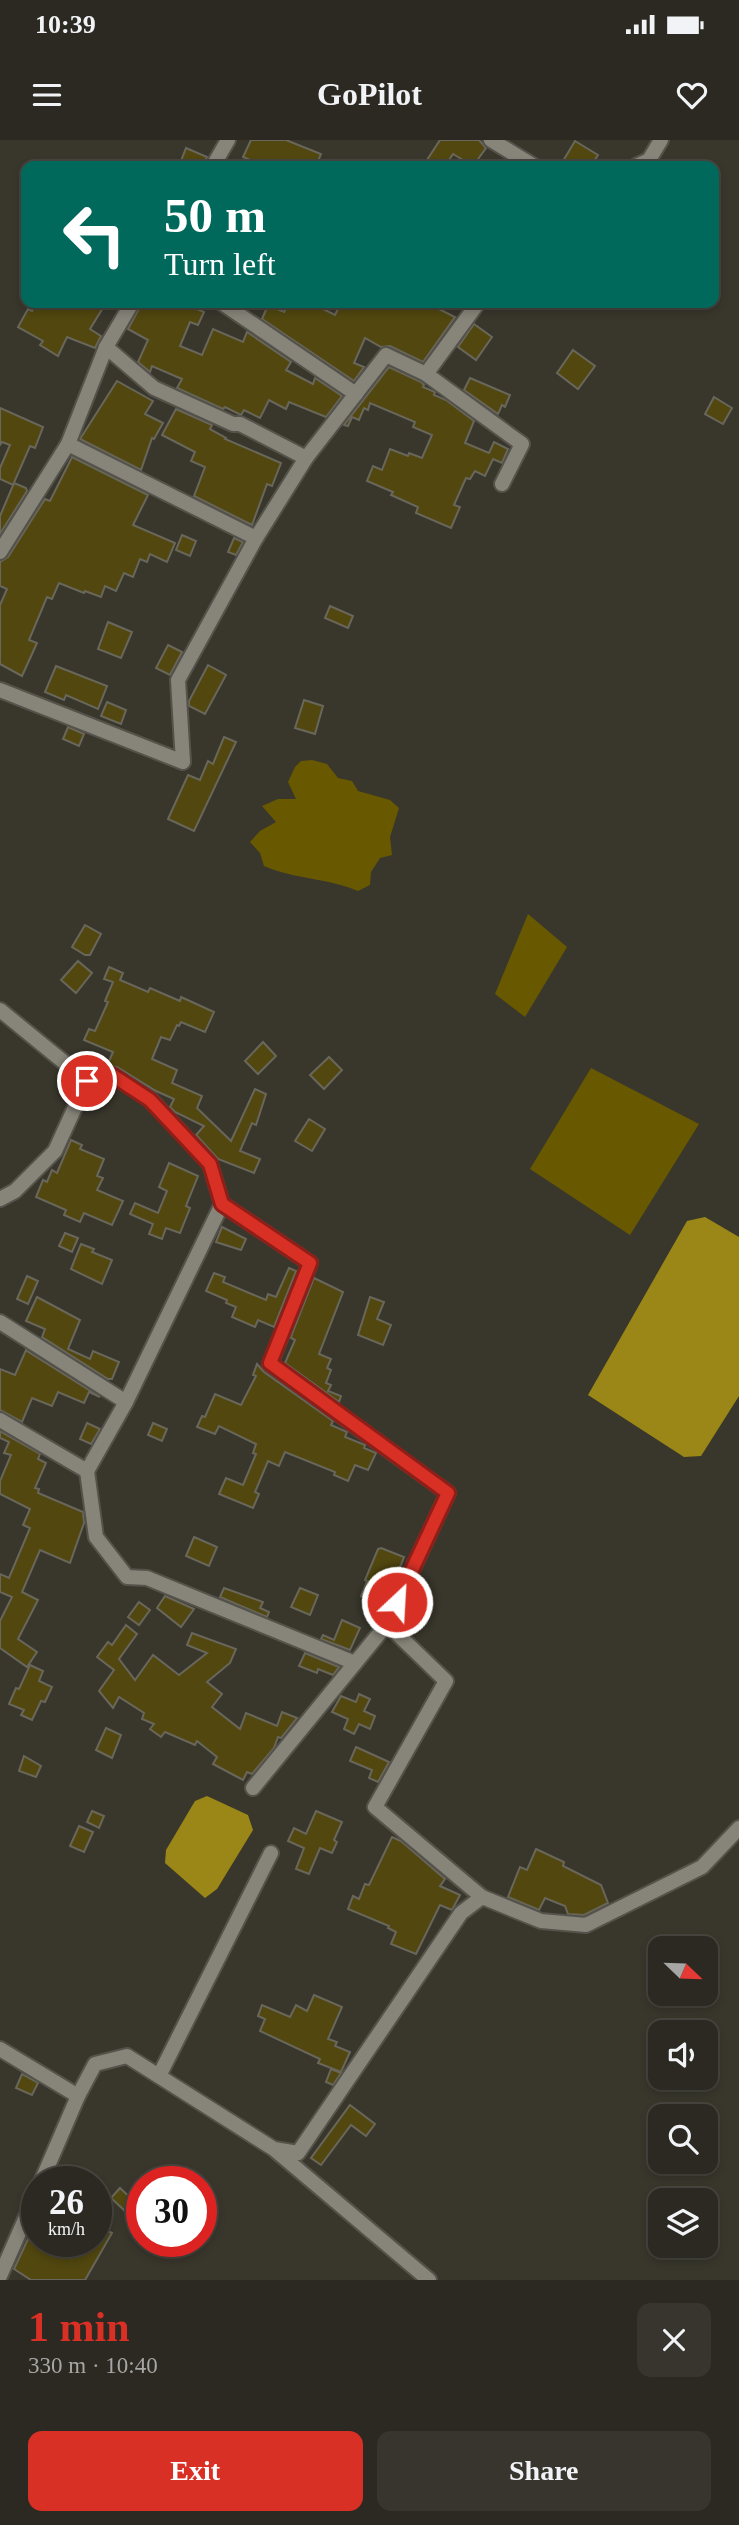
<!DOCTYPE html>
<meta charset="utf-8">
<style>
:root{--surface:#2b2921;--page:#37352e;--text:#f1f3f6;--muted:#a6a6a5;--line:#47453f;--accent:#d93025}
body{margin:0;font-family:Georgia,serif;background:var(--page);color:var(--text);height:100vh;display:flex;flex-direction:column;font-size:26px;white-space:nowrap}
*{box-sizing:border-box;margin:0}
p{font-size:23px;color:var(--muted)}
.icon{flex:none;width:38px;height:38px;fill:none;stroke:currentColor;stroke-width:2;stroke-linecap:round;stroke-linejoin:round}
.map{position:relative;height:2140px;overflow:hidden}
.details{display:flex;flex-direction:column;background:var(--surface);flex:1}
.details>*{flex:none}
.hud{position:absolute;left:21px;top:21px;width:698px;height:147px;border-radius:14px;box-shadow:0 4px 10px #0003,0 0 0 2px var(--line);background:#00695c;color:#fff;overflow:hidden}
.needle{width:46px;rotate:113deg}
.tools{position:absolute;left:648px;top:1796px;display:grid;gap:14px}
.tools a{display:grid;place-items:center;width:70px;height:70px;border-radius:14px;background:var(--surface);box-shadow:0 4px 10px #0003,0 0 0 2px var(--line);font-size:35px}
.speed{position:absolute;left:21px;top:2026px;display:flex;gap:14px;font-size:35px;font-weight:700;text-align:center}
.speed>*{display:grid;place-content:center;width:91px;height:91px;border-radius:50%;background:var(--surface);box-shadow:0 4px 10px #0003,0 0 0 2px var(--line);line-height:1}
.speed small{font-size:18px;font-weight:400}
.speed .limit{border:10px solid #d22;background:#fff;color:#111}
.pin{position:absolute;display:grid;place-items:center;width:60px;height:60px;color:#fff;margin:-30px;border:4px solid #fff;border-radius:50%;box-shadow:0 2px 7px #0007}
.me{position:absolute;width:77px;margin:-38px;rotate:25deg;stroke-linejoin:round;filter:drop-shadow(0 0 5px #0008)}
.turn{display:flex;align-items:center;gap:24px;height:147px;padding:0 28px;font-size:32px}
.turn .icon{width:91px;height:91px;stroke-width:2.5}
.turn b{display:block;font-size:49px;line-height:60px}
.round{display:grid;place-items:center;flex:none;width:74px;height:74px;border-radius:14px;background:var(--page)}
.headline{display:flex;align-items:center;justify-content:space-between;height:119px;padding:0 28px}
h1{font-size:42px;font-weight:700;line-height:52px;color:var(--accent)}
.button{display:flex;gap:14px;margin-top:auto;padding:14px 28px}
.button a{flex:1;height:80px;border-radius:14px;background:var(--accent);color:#fff;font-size:28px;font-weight:700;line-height:80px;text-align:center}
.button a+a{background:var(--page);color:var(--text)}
.status{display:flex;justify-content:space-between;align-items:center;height:49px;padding:0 35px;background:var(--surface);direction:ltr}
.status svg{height:19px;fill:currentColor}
header{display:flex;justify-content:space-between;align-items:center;height:91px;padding:0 28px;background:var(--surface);font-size:32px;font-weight:700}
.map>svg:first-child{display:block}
.green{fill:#685901}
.water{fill:#9b8717}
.building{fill:#51470f;stroke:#69675c;stroke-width:2}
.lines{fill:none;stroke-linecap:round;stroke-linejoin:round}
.street-casing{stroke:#54524a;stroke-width:18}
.street{stroke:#87857a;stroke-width:14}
.route-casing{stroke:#8d1f18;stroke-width:18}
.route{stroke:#d93025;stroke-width:12}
</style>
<div class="status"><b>10:39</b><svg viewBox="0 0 49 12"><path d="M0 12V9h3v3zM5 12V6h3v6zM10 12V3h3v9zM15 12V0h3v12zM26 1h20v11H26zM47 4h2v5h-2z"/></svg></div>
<header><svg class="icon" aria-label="menu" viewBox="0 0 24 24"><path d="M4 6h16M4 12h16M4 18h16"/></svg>GoPilot<svg class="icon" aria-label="heart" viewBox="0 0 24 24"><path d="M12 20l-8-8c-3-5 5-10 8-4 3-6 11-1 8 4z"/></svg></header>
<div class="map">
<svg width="739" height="2140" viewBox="0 0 739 2140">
<rect width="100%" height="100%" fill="#39372c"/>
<g class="green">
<path d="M 312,620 L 327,624 L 338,638 L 352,641 L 358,651 L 390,660 L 399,668 L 390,697 L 392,715 L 380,718 L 371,732 L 370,745 L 358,751 C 328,738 293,739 264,726 L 260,713 L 250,702 L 260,691 L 276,682 L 262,666 L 278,659 L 296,659 L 288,642 L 295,627 L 301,621 Z"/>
<polygon points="528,774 567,807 525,877 495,854"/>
<polygon points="591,928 699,984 630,1095 530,1029"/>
</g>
<g class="water">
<polygon points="705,1077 739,1097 739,1256 701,1316 684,1317 588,1255 687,1081"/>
<polygon points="207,1656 248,1675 253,1690 217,1749 205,1758 165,1723 166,1710 195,1661"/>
</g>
<g class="building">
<polygon points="251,0 286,0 321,14 316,26 265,26 243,17"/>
<polygon points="440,0 479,0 486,8 473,26 453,14 445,26 437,26 427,20"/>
<polygon points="575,1 598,15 591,26 560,26"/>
<polygon points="186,8 207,17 203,26 179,26"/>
<polygon points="36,163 106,163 90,189 101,196 95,208 67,197 58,216 40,205 43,201 18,187 28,169 32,171"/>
<polygon points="142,163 183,163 204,172 198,185 190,182 180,206 202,215 213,189 243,202 247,192 291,222 286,230 313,244 315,238 342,256 326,277 289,262 286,269 269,260 260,278 244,270 241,275 225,267 223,269 177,248 182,239 152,226 150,232 138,222 148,200 128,189"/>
<polygon points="289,163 311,163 335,175 341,163 427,163 455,177 423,222 390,206 381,207 365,198 354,223 364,227 354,241 262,179 268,165 284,172"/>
<polygon points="474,184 492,197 476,220 458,207"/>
<polygon points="573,210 595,226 578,249 557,233"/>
<polygon points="389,227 421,242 424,245 423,247 435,252 434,255 446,260 474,281 465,303 489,313 494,302 508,309 502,323 493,319 485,336 475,331 470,339 466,338 454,365 460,367 451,388 416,373 418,367 391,355 393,352 367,341 373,326 382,330 390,309 408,316 409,313 422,318 432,295 413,287 415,282 370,263 368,270 364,268 359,280 352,277 348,286 344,285"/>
<polygon points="470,238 510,255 505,267 502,265 498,274 464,250"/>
<polygon points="117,241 153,261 145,274 163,283 154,299 152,298 141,330 80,299"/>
<polygon points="714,257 732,268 723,284 705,274"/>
<polygon points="0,268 43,287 35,308 30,306 13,345 0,339 0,328 10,305 2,302 0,305"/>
<polygon points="176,269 212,285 210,289 226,298 225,299 281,323 272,346 267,344 252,385 194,356 205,327 191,321 195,312 162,295"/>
<polygon points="72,317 148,355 133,385 175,403 167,422 150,414 147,422 140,419 133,437 124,433 116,451 105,446 101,457 85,451 84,453 59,443 52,459 47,457 29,500 37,503 22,536 0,524 0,465 7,449 0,446 0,422 8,417 45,359 50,361"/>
<polygon points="14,343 26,348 27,351 0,394 0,376"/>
<polygon points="182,395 196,401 190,416 176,410"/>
<polygon points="234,398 243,402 236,415 228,412"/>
<polygon points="330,466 353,476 348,488 325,478"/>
<polygon points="108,482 132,492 121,518 98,509"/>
<polygon points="168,505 182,512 170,535 156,528"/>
<polygon points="208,525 226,535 205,574 189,566 189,561"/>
<polygon points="56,526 107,546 98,569 66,555 64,560 45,552"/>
<polygon points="304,560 323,566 315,594 295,588"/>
<polygon points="107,562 126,570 121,584 101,576"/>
<polygon points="68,587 84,594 79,606 63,599"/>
<polygon points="224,597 236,602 194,691 168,679 188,635 200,640 208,621 213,624"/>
<polygon points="85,785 101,794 90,815 85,815 72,807"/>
<polygon points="78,821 92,833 76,853 61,840"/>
<polygon points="109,827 123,833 120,840 148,852 150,848 180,861 181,857 214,872 205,892 181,882 179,886 177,885 170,900 161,897 152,919 177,930 172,943 202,956 197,968 231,1001 255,949 266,954 256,985 252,983 240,1011 260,1019 254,1033 218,1019 196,995 204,986 175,972 170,967 174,959 156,951 117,927 107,926 113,912 84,900 89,889 95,891 108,862 105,861 113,842 104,839"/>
<polygon points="263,902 276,916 258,934 245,921"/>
<polygon points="329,917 342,930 324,949 310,935"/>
<polygon points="309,979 325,989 312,1011 295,1001"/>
<polygon points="71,1000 82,1005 80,1009 104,1019 97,1036 103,1038 97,1050 123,1061 112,1085 84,1073 80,1082 64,1075 66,1070 36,1057 43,1040 47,1042 52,1030 57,1033"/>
<polygon points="169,1023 198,1036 186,1066 190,1068 180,1093 166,1088 162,1099 149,1094 153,1084 130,1074 135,1063 158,1073 167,1051 159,1047"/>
<polygon points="222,1087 246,1099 241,1110 216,1102"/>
<polygon points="65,1093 78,1098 72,1112 59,1106"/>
<polygon points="81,1104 94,1109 92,1112 112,1120 102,1144 71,1129"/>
<polygon points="289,1128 296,1131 274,1187 258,1180 255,1187 232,1177 236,1167 226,1163 227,1160 206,1151 214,1133 225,1137 223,1142 266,1160 268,1154 276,1157"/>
<polygon points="27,1136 38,1141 28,1164 17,1159"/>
<polygon points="314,1138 343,1152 319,1214 331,1219 327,1228 331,1230 326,1243 331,1245 328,1251 341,1256 339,1262 285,1223 295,1200 291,1198 292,1194"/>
<polygon points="37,1157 80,1180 68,1209 90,1219 93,1211 119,1222 112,1239 108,1239 42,1197 45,1189 26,1181"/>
<polygon points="370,1157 384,1162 377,1179 391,1185 383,1205 358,1195"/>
<polygon points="26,1210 27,1211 100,1257 89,1252 84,1263 58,1252 52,1266 32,1258 22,1282 0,1270 0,1229 15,1235"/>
<polygon points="257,1224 264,1232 333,1281 331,1285 347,1292 345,1297 365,1305 364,1308 376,1313 368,1330 355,1325 348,1341 334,1335 335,1332 285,1312 279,1326 268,1321 255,1352 259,1354 253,1368 219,1354 226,1338 243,1345 256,1314 253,1313 256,1304 219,1286 215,1294 197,1287 202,1276 205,1277 215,1254 241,1265 256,1236 253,1235"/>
<polygon points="87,1283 100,1289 91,1304 80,1299"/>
<polygon points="153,1283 167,1289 162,1301 148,1295"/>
<polygon points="0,1291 40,1314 38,1319 46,1323 35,1348 39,1349 38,1353 83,1372 84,1383 70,1423 40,1410 22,1452 38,1460 18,1499 37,1512 27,1527 0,1508 0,1481 12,1457 0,1452 0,1434 9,1438 30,1388 23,1385 30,1369 0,1354 0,1341 11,1315 4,1313 9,1302 0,1298"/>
<polygon points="194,1397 217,1407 209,1426 186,1416"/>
<polygon points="381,1408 404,1417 383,1470 361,1456 367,1441 365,1440 378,1409"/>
<polygon points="224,1448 263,1462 260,1468 269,1472 267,1477 220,1457"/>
<polygon points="300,1448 318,1455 310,1475 291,1467"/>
<polygon points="165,1456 194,1469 181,1487 157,1468"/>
<polygon points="139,1462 150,1470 139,1485 128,1477"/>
<polygon points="342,1480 360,1488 350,1510 321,1499 323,1495 334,1500"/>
<polygon points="126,1485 137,1494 119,1519 135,1540 153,1515 179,1535 207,1513 187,1505 192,1493 236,1509 230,1523 207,1542 222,1554 212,1567 240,1589 246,1573 277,1586 282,1572 297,1578 281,1598 278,1597 274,1608 252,1634 247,1632 243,1640 213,1624 217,1617 197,1601 195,1605 165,1592 161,1597 150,1589 154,1584 142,1579 144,1573 119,1557 113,1568 99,1551 114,1530 97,1517 108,1502 112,1505"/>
<polygon points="305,1513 339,1527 333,1535 318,1529 317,1533 299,1526"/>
<polygon points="30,1525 43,1531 39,1541 52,1547 45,1562 41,1561 32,1580 21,1575 24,1570 9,1564 16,1548 19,1549"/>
<polygon points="359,1554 370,1559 364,1571 375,1576 370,1589 359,1584 354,1594 344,1589 348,1579 332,1572 341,1556 356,1562"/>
<polygon points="106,1588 121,1595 112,1618 96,1610"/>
<polygon points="356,1607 389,1622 378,1642 369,1638 372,1630 350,1621"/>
<polygon points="24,1616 41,1626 36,1637 19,1631"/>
<polygon points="92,1671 104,1676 99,1688 87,1682"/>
<polygon points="316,1671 342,1682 334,1700 337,1702 332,1713 320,1708 309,1734 296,1729 304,1708 288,1701 294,1688 306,1694"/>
<polygon points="79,1686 93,1692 84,1712 70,1706"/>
<polygon points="392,1697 401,1701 445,1739 440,1746 460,1755 452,1770 440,1765 416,1814 391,1804 396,1792 388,1788 389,1786 348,1769 353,1756 359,1759 365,1744 369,1745"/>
<polygon points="536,1709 564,1722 563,1726 601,1745 608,1763 584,1775 568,1774 565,1766 545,1758 539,1770 508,1757 520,1727 527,1730"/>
<polygon points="314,1855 342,1867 328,1899 337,1902 335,1906 350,1912 341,1932 318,1923 320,1919 260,1891 265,1879 258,1876 262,1865 290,1877 296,1865 307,1871"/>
<polygon points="331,1929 341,1933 333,1945 326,1942"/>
<polygon points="22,1934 38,1943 32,1955 16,1948"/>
<polygon points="350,1965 375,1984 366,1996 351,1985 321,2025 311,2018"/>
<polygon points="120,2048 134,2061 125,2071 111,2058"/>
<polygon points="37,2080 37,2102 96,2102 96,2085 112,2093 85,2140 31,2140 14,2129"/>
</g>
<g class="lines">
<g class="street-casing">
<g id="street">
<polyline points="491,0 534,26"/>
<polyline points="213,26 228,0"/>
<polyline points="636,26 649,20 661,0"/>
<polyline points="222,163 356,254"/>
<polyline points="106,207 154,248 233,284 240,284 306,318"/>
<polyline points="426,234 522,304 502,344"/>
<polyline points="68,304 256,398"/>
<polyline points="0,412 68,304 106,207 132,163"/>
<polyline points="0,550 183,622 178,540 256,398 306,318 386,215 426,234 478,163"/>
<polyline points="0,870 87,941 112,935 150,959 210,1024 222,1064 310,1123 270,1224 448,1353 387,1484 446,1541 375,1667 482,1757"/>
<polyline points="0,1059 15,1051 55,1011 87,941"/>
<polyline points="0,1182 126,1262"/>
<polyline points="0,1280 87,1331 126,1262 222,1064"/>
<polyline points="87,1331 96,1397 127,1437 147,1438 355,1523"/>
<polyline points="253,1648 387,1484"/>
<polyline points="0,1909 78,1956"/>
<polyline points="159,1936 271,1713"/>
<polyline points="275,2010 429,2140"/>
<polyline points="41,2042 78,1956 95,1924 127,1916 274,2009 298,2013 461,1773 482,1757 541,1781 586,1785 702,1727 739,1688"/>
<polyline points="0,2136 37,2052"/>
</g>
</g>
<use href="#street" class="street"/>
</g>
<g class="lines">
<g class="route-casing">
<polyline id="route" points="87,941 112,935 150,960 210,1024 222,1064 310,1123 270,1223 448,1353 397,1462"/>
</g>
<use href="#route" class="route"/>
</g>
</svg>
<div class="tools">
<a><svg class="needle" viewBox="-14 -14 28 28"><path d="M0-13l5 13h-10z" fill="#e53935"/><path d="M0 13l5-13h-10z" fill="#a6a6a5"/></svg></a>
<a><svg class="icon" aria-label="sound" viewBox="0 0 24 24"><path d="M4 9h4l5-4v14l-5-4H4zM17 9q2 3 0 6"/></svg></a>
<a><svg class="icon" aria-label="search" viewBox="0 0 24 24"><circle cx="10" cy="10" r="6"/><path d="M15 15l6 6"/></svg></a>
<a><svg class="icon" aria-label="layers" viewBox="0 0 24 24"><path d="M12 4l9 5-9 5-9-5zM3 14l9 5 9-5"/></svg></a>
</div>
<div class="speed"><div>26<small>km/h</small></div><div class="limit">30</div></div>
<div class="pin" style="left:87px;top:941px;background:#d93025"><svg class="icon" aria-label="arrive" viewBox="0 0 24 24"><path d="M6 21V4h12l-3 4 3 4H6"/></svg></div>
<svg class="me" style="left:397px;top:1462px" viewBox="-20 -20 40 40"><circle r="17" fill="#d93025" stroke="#fff" stroke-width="3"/><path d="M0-11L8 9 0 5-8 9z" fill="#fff"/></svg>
<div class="hud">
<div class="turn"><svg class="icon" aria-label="left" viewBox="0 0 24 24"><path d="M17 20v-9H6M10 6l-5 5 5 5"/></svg><div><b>50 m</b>Turn left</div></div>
</div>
</div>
<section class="details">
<div class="headline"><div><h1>1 min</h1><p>330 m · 10:40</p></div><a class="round"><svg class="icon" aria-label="close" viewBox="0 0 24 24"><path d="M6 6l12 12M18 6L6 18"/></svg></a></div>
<div class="button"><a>Exit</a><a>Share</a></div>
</section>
